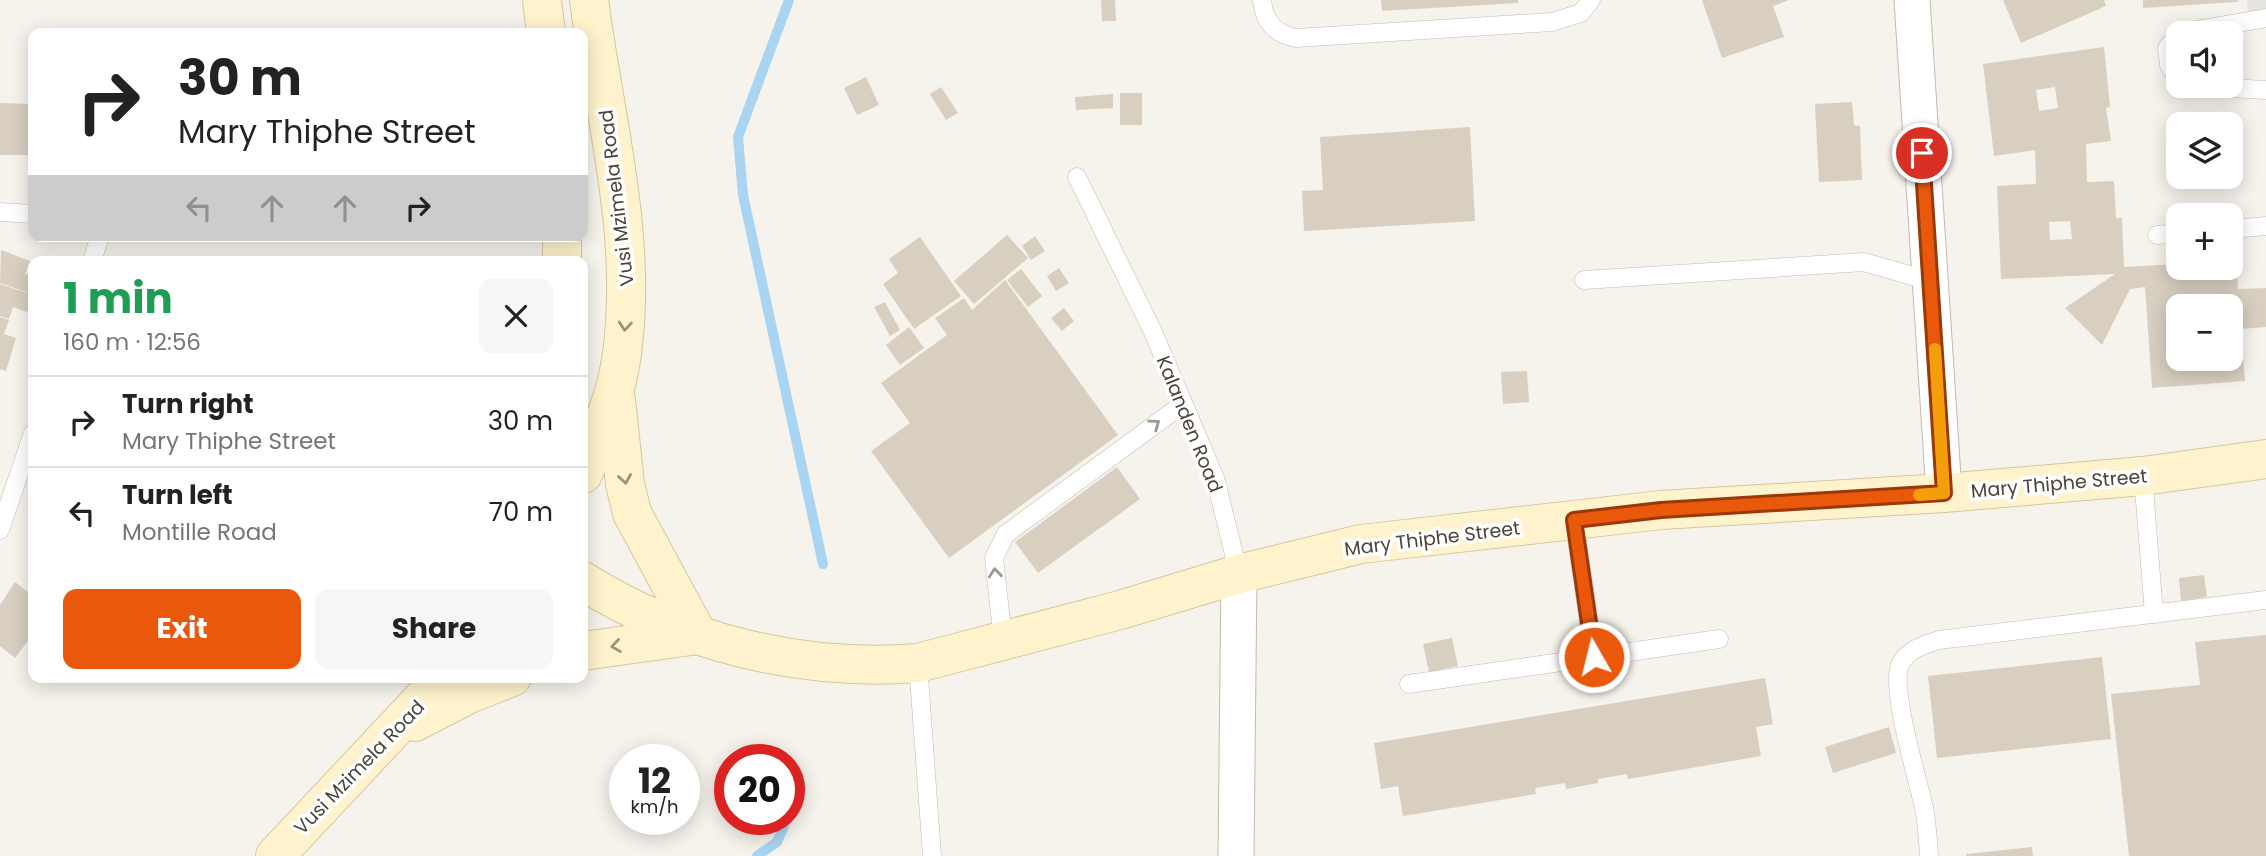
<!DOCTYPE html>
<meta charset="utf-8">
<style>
:root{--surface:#fff;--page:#f6f6f6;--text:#222;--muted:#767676;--line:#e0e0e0;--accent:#ea580c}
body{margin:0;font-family:Poppins,sans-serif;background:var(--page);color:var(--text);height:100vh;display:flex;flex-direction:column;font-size:26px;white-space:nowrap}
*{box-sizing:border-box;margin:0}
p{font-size:23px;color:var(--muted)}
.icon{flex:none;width:38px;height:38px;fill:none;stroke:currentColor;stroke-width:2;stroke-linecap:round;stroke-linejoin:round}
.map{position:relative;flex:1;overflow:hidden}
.panel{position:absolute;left:28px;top:256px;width:560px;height:427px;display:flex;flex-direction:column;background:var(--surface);border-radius:14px;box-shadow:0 4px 18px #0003}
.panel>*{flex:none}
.hud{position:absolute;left:28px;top:28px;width:560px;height:214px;border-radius:14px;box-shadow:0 4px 18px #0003;background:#fff;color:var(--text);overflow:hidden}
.fabs{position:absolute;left:2166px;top:21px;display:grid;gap:14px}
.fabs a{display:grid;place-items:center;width:77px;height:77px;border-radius:14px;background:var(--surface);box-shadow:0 4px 18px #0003;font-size:35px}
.speed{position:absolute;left:609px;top:744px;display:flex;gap:14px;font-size:35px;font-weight:700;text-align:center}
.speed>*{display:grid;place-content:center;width:91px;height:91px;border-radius:50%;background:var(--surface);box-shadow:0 4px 18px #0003;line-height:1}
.speed small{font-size:18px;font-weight:400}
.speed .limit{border:10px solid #d22;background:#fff;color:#111}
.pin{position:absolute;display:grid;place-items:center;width:60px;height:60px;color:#fff;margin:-30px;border:4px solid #fff;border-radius:50%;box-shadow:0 2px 7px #0007}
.me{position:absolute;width:77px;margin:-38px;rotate:352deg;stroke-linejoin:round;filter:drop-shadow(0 0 5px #0008)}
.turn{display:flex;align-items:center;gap:24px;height:147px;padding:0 35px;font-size:32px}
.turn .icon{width:91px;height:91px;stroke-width:2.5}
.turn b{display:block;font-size:49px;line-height:60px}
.lanes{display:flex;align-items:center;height:66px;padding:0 35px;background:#0003;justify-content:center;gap:35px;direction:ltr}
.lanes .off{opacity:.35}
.round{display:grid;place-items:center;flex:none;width:74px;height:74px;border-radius:14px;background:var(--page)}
.head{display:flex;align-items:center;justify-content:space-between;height:119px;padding:0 35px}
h1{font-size:42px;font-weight:700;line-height:52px;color:#1e9e55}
.cta{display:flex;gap:14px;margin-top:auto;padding:14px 35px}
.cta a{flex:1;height:80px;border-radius:14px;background:var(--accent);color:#fff;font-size:28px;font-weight:700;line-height:80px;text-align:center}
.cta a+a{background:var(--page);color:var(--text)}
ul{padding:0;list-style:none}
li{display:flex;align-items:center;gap:21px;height:91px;padding:0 35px;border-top:2px solid var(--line)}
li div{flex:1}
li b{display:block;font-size:26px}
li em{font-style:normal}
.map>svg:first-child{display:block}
.parking{fill:#e5e3e0}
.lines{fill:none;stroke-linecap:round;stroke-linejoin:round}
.stream{stroke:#a9d4f2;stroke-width:10}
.building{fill:#d8cfc1;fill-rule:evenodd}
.lane-casing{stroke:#c2bbae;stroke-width:19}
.street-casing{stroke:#c2bbae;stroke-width:37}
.secondary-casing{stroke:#d6c79b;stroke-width:40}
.lane{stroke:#fff;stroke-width:18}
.street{stroke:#fff;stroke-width:35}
.secondary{stroke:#fff3cd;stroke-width:38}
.oneway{stroke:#9c937c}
.oneway2{stroke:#9c9892}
.route-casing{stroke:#983908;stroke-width:18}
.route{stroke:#ea580c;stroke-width:12}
.slow{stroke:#f59e0b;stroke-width:12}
.labels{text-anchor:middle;stroke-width:7;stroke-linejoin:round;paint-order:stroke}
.street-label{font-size:19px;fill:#4b4439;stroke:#fff}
</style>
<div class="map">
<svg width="2266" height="856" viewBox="0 0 2266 856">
<rect width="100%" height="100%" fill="#f6f3ec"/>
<polygon class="parking" points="2247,0 2266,0 2266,25 2249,27"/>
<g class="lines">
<g class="stream">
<polyline points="789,0 738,137 743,195 823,564"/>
<polyline points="789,814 801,787"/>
<polyline points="757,856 777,842 787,819"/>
</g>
</g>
<g class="building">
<polygon points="1101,0 1115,0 1116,21 1102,21"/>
<polygon points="1381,0 1518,0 1518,3 1382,11"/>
<polygon points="1702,0 1789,0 1773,6 1784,37 1722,58"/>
<polygon points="2003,0 2104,0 2106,6 2021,43"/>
<polygon points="2143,0 2238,0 2238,2 2143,8"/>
<polygon points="126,30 146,31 146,33 126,33"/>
<path d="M 2104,47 L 2110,107 L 2106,108 L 2111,141 L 2086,144 L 2087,182 L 2114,181 L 2116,218 L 2122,218 L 2124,267 L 2179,264 L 2179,268 L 2231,268 L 2231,262 L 2236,262 L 2238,289 L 2266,288 L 2266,327 L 2241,329 L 2245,381 L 2152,388 L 2145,287 L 2130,289 L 2102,345 L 2065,308 L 2115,274 L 2001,279 L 1997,186 L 2036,184 L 2035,150 L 1994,156 L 1983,64 ZM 2055,87 L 2058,108 L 2039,111 L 2036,90 ZM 2070,221 L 2072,239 L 2050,240 L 2049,222 ZM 2179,306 L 2231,306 L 2231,359 L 2179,359 Z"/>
<polygon points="866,77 879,105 857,115 844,88"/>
<polygon points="941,87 958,113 946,120 930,94"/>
<rect x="1120" y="93" width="22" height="32"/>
<polygon points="1113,94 1113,108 1076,110 1075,97"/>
<polygon points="1852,102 1854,125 1860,126 1862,180 1819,182 1815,104"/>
<polygon points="0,103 33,104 33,155 0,155"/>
<polygon points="1470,127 1475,221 1304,231 1302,191 1323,190 1320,137"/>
<polygon points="1007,235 1028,258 974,304 954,281"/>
<polygon points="1035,236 1045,251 1031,260 1022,246"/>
<polygon points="920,237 961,296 914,329 883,284 898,273 889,259"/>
<polygon points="1,250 30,261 25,274 33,277 32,294 0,283"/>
<polygon points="1059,268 1069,283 1056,291 1047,276"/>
<polygon points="1021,269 1042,296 1028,307 1007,280"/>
<polygon points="1005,280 1118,435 949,558 871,451 910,423 881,383 947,335 935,318 964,298 972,310"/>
<polygon points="0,284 33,295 27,312 13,307 9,319 0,316"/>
<polygon points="885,302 900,330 890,336 874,307"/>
<polygon points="1064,308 1074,321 1062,331 1051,318"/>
<polygon points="0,317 9,320 4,334 16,338 6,371 0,369"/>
<polygon points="909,327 924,348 900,365 886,345"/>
<polygon points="1527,371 1529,402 1503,404 1501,372"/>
<polygon points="1117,467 1140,499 1038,573 1015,542"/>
<polygon points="2204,575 2207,597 2181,601 2179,578"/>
<polygon points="15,582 33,596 33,634 15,658 0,646 0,605"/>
<polygon points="2266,635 2266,856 2129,856 2111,694 2200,685 2195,642"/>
<polygon points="1452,638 1458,666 1429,672 1423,644"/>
<polygon points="2102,657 2111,739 1937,758 1928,676"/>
<polygon points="1765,678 1773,724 1756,727 1761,756 1628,779 1627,774 1598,779 1598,783 1566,789 1565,783 1535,788 1536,794 1403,816 1398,786 1381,789 1374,743"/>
<polygon points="1889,727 1896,753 1833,773 1825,747"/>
<polygon points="2032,847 2033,856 1966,856 1966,854"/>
</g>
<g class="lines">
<g class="lane-casing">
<g id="lane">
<path d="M 1262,0 C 1264,22 1275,34 1296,38 L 1552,22 L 1581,13 L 1591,0"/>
<polyline points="2179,33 2266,18"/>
<polyline points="2179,34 2167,48 2169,65 2179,80"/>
<polyline points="2192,86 2266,90"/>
<polyline points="1077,177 1153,332 1215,478 1239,574"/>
<polyline points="0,212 33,214"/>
<polyline points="2231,229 2266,226"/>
<polyline points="2157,235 2179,233"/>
<polyline points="92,261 100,236"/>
<polyline points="1584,280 1864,262 1930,281"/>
<polyline points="2143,476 2154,614"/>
<polyline points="1574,520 1594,657"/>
<polyline points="0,530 33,433"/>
<polyline points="1003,640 994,558 1006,534 1183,404"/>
<polyline points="918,663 932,856"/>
<polyline points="1409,684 1719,639"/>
<path d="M 1929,856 C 1928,840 1927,823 1924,808 C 1918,780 1890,689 1900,665 C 1908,649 1924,645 1939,640 L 2266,600"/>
</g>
</g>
<g class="street-casing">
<g id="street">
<polyline points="1912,0 1944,493"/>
<polyline points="1236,856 1239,574"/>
</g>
</g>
<g class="secondary-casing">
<g id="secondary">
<polyline points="542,0 546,33"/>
<polyline points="562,236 562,261"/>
<path d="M 583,474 C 599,435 617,395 622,353 C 638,235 604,116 589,0"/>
<path d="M 583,581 C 682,643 802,672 918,663 L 1120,610 L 1239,574 L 1361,544 L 1661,510 L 1944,493 L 2143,476 L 2266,459"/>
<polyline points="583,651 698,635 632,513 625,484 616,400"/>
<polyline points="415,722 469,694 512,677"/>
<polyline points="275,856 443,677"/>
</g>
</g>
<use href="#lane" class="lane"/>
<use href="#street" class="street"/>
<use href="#secondary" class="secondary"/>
</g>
<defs><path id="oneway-chevron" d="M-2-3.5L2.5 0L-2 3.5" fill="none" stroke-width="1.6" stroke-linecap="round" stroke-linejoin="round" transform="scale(1.75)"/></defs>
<g class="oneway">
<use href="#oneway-chevron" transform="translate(625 326) rotate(95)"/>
<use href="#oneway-chevron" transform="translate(625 479) rotate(81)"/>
<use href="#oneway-chevron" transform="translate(616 646) rotate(172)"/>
</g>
<g class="oneway2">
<use href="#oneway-chevron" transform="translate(1155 424) rotate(-36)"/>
<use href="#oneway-chevron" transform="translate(995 573) rotate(-96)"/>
</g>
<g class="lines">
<g class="route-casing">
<polyline id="route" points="1594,657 1574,520 1661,510 1944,493 1922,153"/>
</g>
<use href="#route" class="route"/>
<polyline class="slow" points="1919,495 1944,493 1935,349"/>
</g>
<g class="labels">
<g class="street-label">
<text transform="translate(616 198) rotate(-97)" y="7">Vusi Mzimela Road</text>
<text transform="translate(1190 424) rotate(68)" y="7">Kalanden Road</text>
<text transform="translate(2059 483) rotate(-5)" y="7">Mary Thiphe Street</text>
<text transform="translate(1432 538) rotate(-7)" y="7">Mary Thiphe Street</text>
<text transform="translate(359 767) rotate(-46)" y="7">Vusi Mzimela Road</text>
</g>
</g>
</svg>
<div class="fabs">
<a><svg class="icon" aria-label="sound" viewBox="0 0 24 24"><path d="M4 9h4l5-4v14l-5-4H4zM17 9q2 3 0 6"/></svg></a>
<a><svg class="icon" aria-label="layers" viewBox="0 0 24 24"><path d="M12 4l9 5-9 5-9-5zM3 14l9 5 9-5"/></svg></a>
<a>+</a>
<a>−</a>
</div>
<div class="speed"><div>12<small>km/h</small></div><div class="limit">20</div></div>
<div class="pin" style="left:1922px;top:153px;background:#d93025"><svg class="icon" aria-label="arrive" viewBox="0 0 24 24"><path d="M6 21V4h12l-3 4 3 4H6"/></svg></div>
<svg class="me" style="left:1594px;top:657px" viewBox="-20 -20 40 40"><circle r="17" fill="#ea580c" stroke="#fff" stroke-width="3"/><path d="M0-11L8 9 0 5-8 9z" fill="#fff"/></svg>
<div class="hud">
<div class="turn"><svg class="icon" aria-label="right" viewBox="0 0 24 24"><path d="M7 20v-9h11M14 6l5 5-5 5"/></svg><div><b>30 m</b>Mary Thiphe Street</div></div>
<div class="lanes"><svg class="icon off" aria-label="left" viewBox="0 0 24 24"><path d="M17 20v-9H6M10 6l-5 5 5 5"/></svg><svg class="icon off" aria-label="ahead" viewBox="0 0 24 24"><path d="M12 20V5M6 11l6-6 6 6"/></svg><svg class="icon off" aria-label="ahead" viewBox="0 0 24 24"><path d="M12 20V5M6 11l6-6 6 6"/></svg><svg class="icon" aria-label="right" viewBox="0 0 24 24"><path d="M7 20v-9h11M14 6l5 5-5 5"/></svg></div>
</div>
<section class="panel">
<div class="head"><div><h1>1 min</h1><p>160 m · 12:56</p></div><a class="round"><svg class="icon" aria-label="close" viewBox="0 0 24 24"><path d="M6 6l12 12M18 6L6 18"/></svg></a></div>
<ul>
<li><svg class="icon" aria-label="right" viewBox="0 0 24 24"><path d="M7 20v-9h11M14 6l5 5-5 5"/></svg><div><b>Turn right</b><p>Mary Thiphe Street</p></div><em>30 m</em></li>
<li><svg class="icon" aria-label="left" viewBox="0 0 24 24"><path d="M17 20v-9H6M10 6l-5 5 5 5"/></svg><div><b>Turn left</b><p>Montille Road</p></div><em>70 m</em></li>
</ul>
<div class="cta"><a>Exit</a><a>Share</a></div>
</section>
</div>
